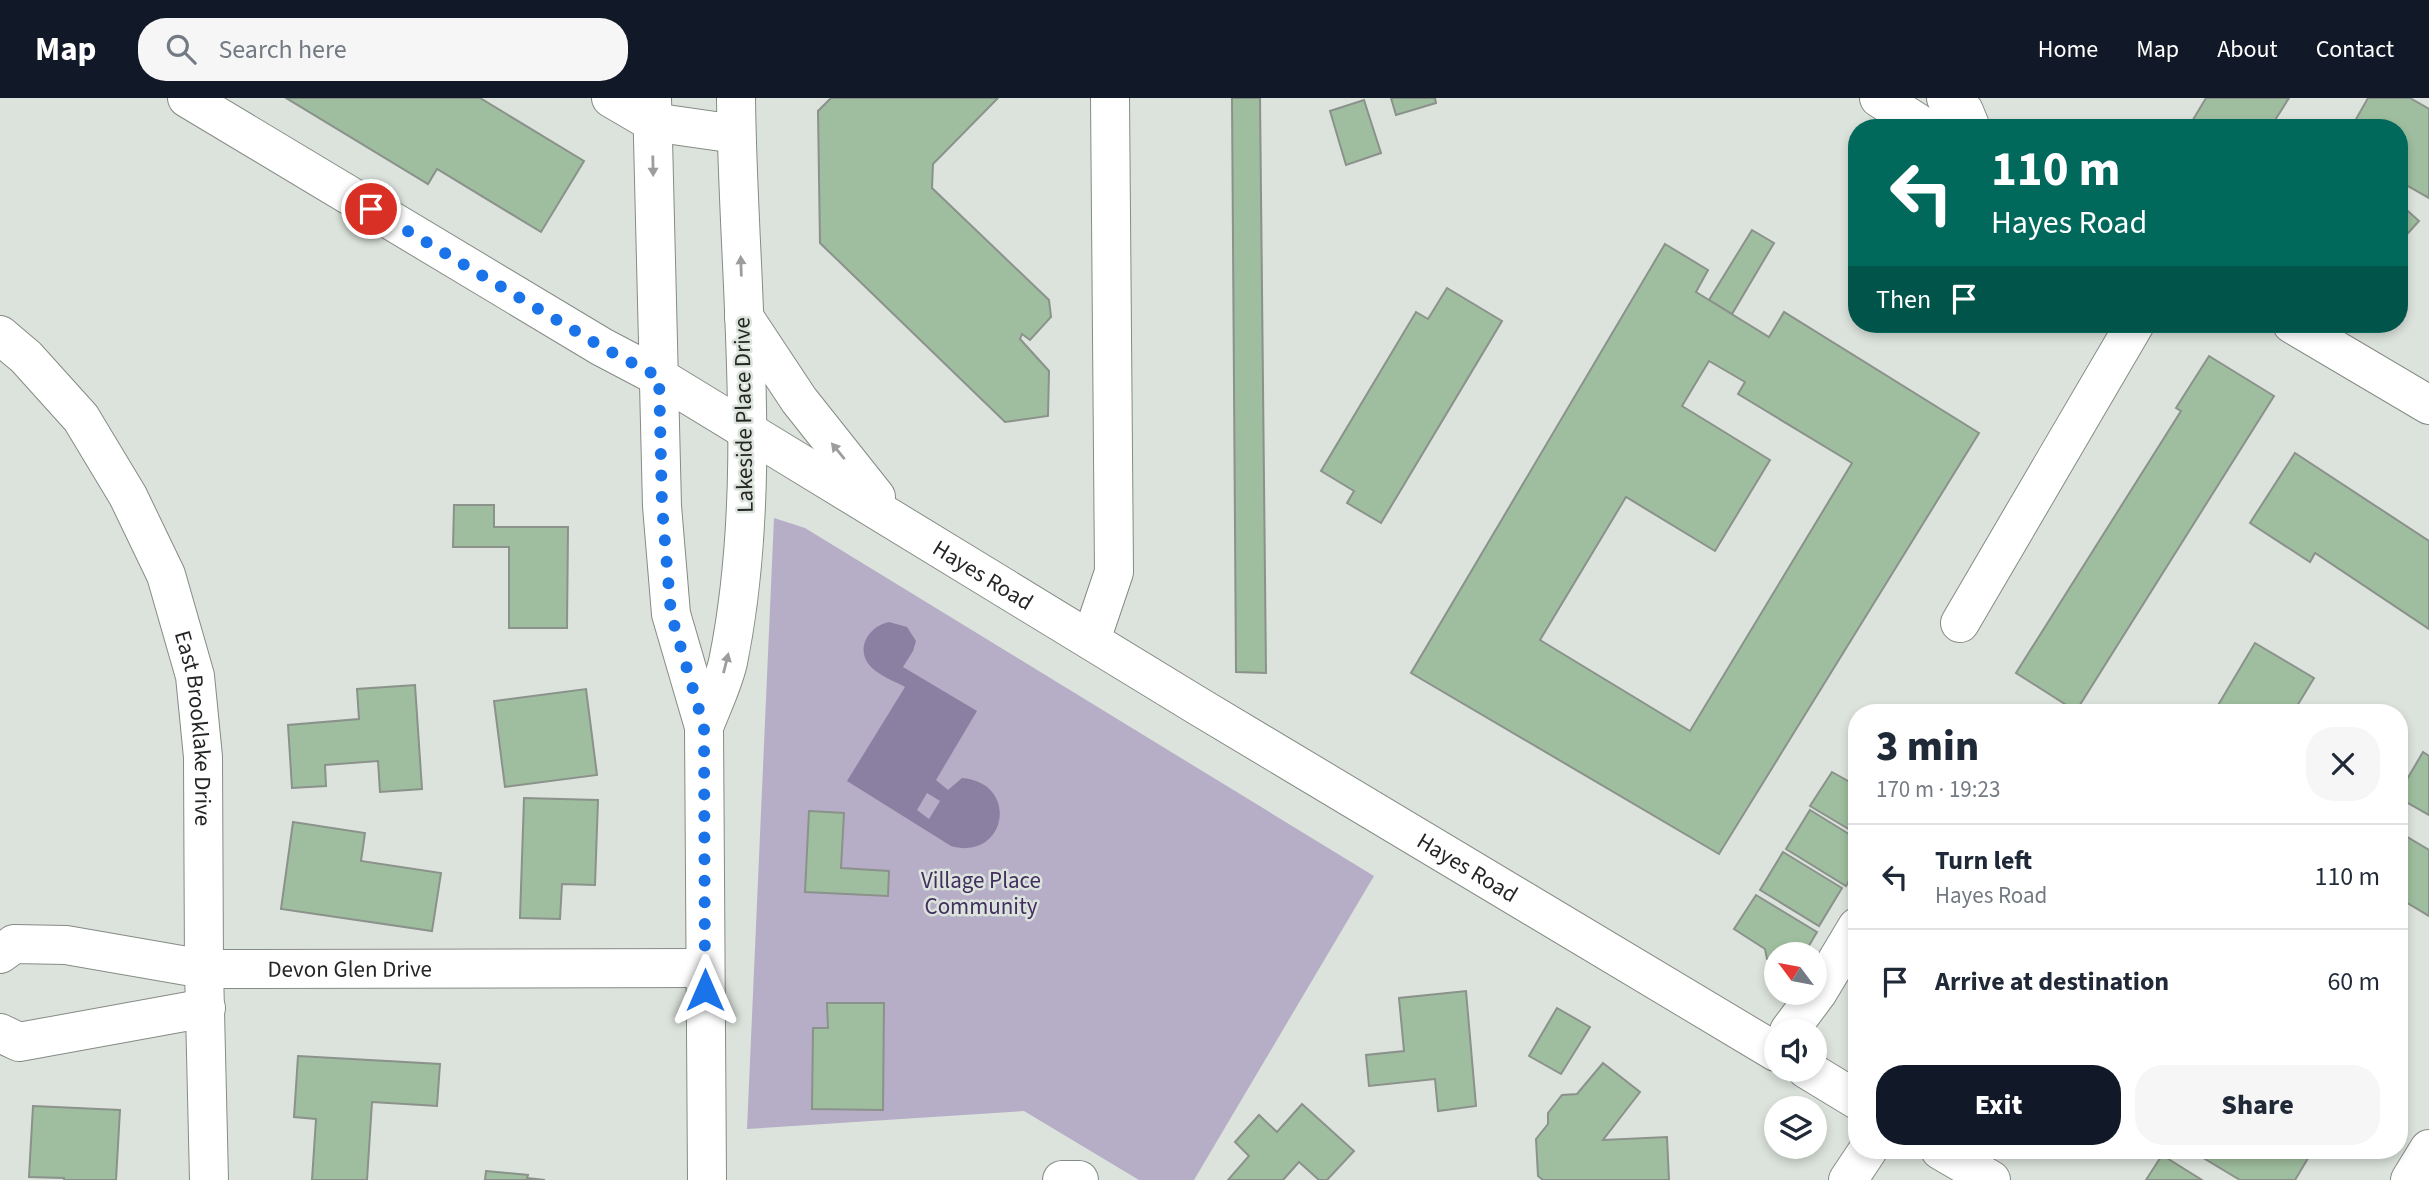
<!DOCTYPE html>
<meta charset="utf-8">
<style>
:root{--surface:#fff;--page:#f6f6f7;--text:#1f2937;--muted:#747a83;--line:#e0e1e3;--accent:#111827}
body{margin:0;font-family:"Source Sans 3",sans-serif;background:var(--page);color:var(--text);height:100vh;display:flex;flex-direction:column;font-size:26px;white-space:nowrap}
*{box-sizing:border-box;margin:0}
p{font-size:23px;color:var(--muted)}
.icon{flex:none;width:38px;height:38px;fill:none;stroke:currentColor;stroke-width:2;stroke-linecap:round;stroke-linejoin:round}
.map{position:relative;flex:1;overflow:hidden}
.panel{position:absolute;left:1848px;top:606px;width:560px;height:455px;display:flex;flex-direction:column;background:var(--surface);border-radius:28px;box-shadow:0 4px 10px #0003}
.panel>*{flex:none}
.hud{position:absolute;left:1848px;top:21px;width:560px;height:214px;border-radius:28px;box-shadow:0 4px 10px #0003;background:#00695c;color:#fff;overflow:hidden}
.needle{width:46px;rotate:302deg}
.tools{position:absolute;left:1764px;top:844px;display:grid;gap:14px}
.tools a{display:grid;place-items:center;width:63px;height:63px;border-radius:50%;background:var(--surface);box-shadow:0 4px 10px #0003;font-size:35px}
.pin{position:absolute;display:grid;place-items:center;width:60px;height:60px;color:#fff;margin:-30px;border:4px solid #fff;border-radius:50%;box-shadow:0 2px 7px #0007}
.me{position:absolute;width:77px;margin:-38px;rotate:0deg;stroke-linejoin:round;filter:drop-shadow(0 0 5px #0008)}
.turn{display:flex;align-items:center;gap:24px;height:147px;padding:0 28px;font-size:32px}
.turn .icon{width:91px;height:91px;stroke-width:2.5}
.turn b{display:block;font-size:49px;line-height:60px}
.then{display:flex;align-items:center;height:66px;padding:0 28px;background:#0003;gap:14px;font-size:26px}
.round{display:grid;place-items:center;flex:none;width:74px;height:74px;border-radius:28px;background:var(--page)}
.summary{display:flex;align-items:center;justify-content:space-between;height:119px;padding:0 28px}
h1{font-size:42px;font-weight:800;line-height:52px}
.button{display:flex;gap:14px;margin-top:auto;padding:14px 28px}
.button a{flex:1;height:80px;border-radius:28px;background:var(--accent);color:#fff;font-size:28px;font-weight:800;line-height:80px;text-align:center}
.button a+a{background:var(--page);color:var(--text)}
ul{padding:0;list-style:none}
li{display:flex;align-items:center;gap:21px;height:105px;padding:0 28px;border-top:2px solid var(--line)}
li div{flex:1}
li b{display:block;font-size:26px}
li em{font-style:normal}
header{display:flex;align-items:center;gap:42px;box-sizing:border-box;height:98px;padding:0 35px;background:var(--accent);color:#fff}
header strong{font-size:33px}
nav{display:flex;gap:38px;margin-inline-start:auto;font-size:24px}
.search{width:490px;height:63px;background:var(--page);display:flex;align-items:center;gap:18px;box-sizing:border-box;padding:0 24px;border-radius:28px;color:var(--muted);font-size:26px}
.map>svg:first-child{display:block}
.green{fill:#b6aec7}
.water{fill:#8b7fa2;fill-rule:evenodd}
.building{fill:#9fbe9f;stroke:#8b918b;stroke-width:2;fill-rule:evenodd}
.lines{fill:none;stroke-linecap:round;stroke-linejoin:round}
.minor-casing{stroke:#858b85;stroke-width:40}
.minor{stroke:#fff;stroke-width:38}
.oneway{fill:#9c9d9c}
.route{stroke:#1a73e8;stroke-width:12;stroke-dasharray:0 21.6}
.labels{text-anchor:middle;stroke-width:5;stroke-linejoin:round;paint-order:stroke}
.street-label{font-size:23px;fill:#242624;stroke:#dce3dc}
.park-label{font-size:23px;fill:#422f60;stroke:#dce3dc}
</style>
<header>
<strong>Map</strong>
<div class="search"><svg class="icon" aria-label="search" viewBox="0 0 24 24"><circle cx="10" cy="10" r="6"/><path d="M15 15l6 6"/></svg>Search here</div>
<nav><a>Home</a><a>Map</a><a>About</a><a>Contact</a></nav>
</header>
<div class="map">
<svg width="2429" height="1082" viewBox="0 0 2429 1082">
<rect width="100%" height="100%" fill="#dce3dc"/>
<polygon class="green" points="774,420 805,430 1374,778 1194,1082 1139,1082 1024,1013 747,1031"/>
<path class="water" d="M 889,524 L 907,529 L 916,543 L 913,553 L 903,569 L 977,613 L 936,682 L 948,692 L 962,680 C 1021,685 1006,764 951,748 L 847,683 L 905,589 C 894,583 880,578 871,569 C 854,551 869,528 889,524 ZM 927,695 L 940,703 L 929,721 L 917,712 Z"/>
<g class="building">
<polygon points="286,0 480,0 584,63 541,134 437,71 428,86"/>
<polygon points="831,0 998,0 933,66 932,90 1049,202 1051,219 1030,242 1022,236 1020,241 1049,273 1048,318 1005,324 820,145 818,13"/>
<polygon points="1232,0 1260,0 1266,575 1236,574"/>
<polygon points="1391,0 1435,0 1436,5 1396,17"/>
<polygon points="2206,0 2289,0 2270,30 2188,30"/>
<polygon points="2368,0 2410,0 2429,11 2429,100 2399,83 2399,30 2351,30"/>
<polygon points="1364,2 1381,55 1346,67 1330,13"/>
<polygon points="2399,105 2419,123 2399,145"/>
<polygon points="1752,132 1774,145 1732,216 1709,202"/>
<path d="M 1665,146 L 1708,172 L 1696,194 L 1769,239 L 1784,214 L 1979,335 L 1719,756 L 1411,575 ZM 1709,263 L 1745,284 L 1738,296 L 1852,365 L 1690,633 L 1540,542 L 1626,399 L 1715,453 L 1770,362 L 1682,308 Z"/>
<polygon points="1447,190 1502,223 1381,425 1347,405 1354,393 1321,373 1416,214 1428,221"/>
<polygon points="2209,258 2274,298 2076,613 2016,575 2181,313 2176,310"/>
<polygon points="2295,355 2429,443 2429,531 2315,455 2310,464 2250,425"/>
<polygon points="454,407 494,407 494,429 568,429 567,530 509,530 509,449 453,449"/>
<polygon points="2255,545 2314,580 2297,608 2304,611 2302,614 2214,614"/>
<polygon points="415,587 422,691 380,694 378,663 325,667 326,688 292,690 288,627 359,621 357,591"/>
<polygon points="586,591 597,677 505,689 494,603"/>
<polygon points="2423,654 2429,658 2429,717 2399,700 2399,695"/>
<polygon points="1832,674 1857,688 1857,736 1810,708"/>
<polygon points="524,700 598,702 595,787 562,786 560,821 520,820"/>
<polygon points="1810,712 1857,741 1857,769 1846,788 1786,751"/>
<polygon points="809,713 844,715 841,770 889,773 888,798 805,794"/>
<polygon points="293,724 365,735 361,763 441,775 432,833 281,811"/>
<polygon points="2399,734 2429,752 2429,818 2399,800"/>
<polygon points="1783,754 1842,790 1819,828 1760,792"/>
<polygon points="1756,797 1817,834 1804,856 1776,856 1776,865 1767,861 1765,851 1734,831"/>
<polygon points="1857,881 1857,911 1849,906 1849,894"/>
<polygon points="1466,893 1476,1008 1438,1013 1435,981 1369,988 1366,957 1404,953 1399,900"/>
<polygon points="827,905 884,905 883,1012 812,1011 813,930 828,930"/>
<polygon points="1557,910 1590,929 1561,976 1529,958"/>
<polygon points="298,958 440,966 437,1008 372,1004 367,1082 312,1082 316,1021 294,1019"/>
<polygon points="1603,965 1640,994 1603,1042 1667,1039 1669,1082 1543,1082 1538,1078 1536,1041 1548,1026 1548,1015 1562,997 1577,996"/>
<polygon points="1302,1006 1354,1053 1327,1082 1319,1082 1299,1064 1283,1082 1228,1082 1249,1058 1235,1044 1259,1017 1277,1034"/>
<polygon points="33,1008 120,1012 116,1082 64,1082 64,1080 29,1079"/>
<polygon points="2197,1052 2313,1052 2295,1082 2240,1082 2195,1055"/>
<polygon points="2162,1057 2202,1082 2146,1082"/>
<polygon points="486,1073 528,1077 527,1080 545,1082 485,1082"/>
</g>
<g class="lines">
<g class="minor-casing">
<g id="minor">
<path id="s1" d="M 187,0 L 602,249 L 659,279 L 1198,608 L 1776,954"/>
<polyline points="611,0 652,24 736,36"/>
<polyline points="652,0 662,408 671,516 704,629 707,1082"/>
<polyline points="1879,0 1926,30"/>
<polyline points="1946,0 1964,13 1971,30"/>
<polyline points="744,219 799,302 876,399"/>
<polyline points="2292,226 2429,307"/>
<path id="s2" d="M 0,237 L 26,259 L 81,320 L 128,398 L 166,477 L 195,578 L 203,659 L 204,871 L 209,1082"/>
<polyline points="1960,525 2135,226"/>
<polyline points="1091,542 1114,474 1110,0"/>
<path d="M 704,629 C 712,608 723,586 728,564 C 765,383 738,184 736,0"/>
<path id="s3" d="M 0,856 L 14,846 L 66,847 L 204,871 L 705,870"/>
<polyline points="1789,933 1818,894 1857,829"/>
<polyline points="0,935 19,944 206,910"/>
<polyline points="1806,971 1857,1002"/>
<polyline points="1940,1052 1991,1082"/>
<polyline points="1062,1082 1079,1082"/>
<polyline points="1848,1082 1868,1052"/>
<polyline points="2410,1082 2429,1051"/>
</g>
</g>
<use href="#minor" class="minor"/>
</g>
<defs><path id="oneway-solid" d="M-6-.8H1V-3.2L6.5 0L1 3.2V.8H-6Z" transform="scale(1.75)"/></defs>
<g class="oneway">
<use href="#oneway-solid" transform="translate(653 68) rotate(89)"/>
<use href="#oneway-solid" transform="translate(741 168) rotate(-92)"/>
<use href="#oneway-solid" transform="translate(838 353) rotate(-129)"/>
<use href="#oneway-solid" transform="translate(726 565) rotate(-76)"/>
</g>
<g class="lines">
<polyline class="route" points="371,111 602,249 659,279 662,408 671,516 704,629 705,892"/>
</g>
<g class="labels">
<g class="street-label">
<text transform="translate(743 317) rotate(-91)" y="8">Lakeside Place Drive</text>
<text dy="8" stroke="none"><textPath href="#s1" startOffset="928">Hayes Road</textPath></text>
<text dy="8" stroke="none"><textPath href="#s2" startOffset="452">East Brooklake Drive</textPath></text>
<text dy="8" stroke="none"><textPath href="#s1" startOffset="1494">Hayes Road</textPath></text>
<text dy="8" stroke="none"><textPath href="#s3" startOffset="355">Devon Glen Drive</textPath></text>
</g>
<g class="park-label">
<text x="981" y="790">Village Place<tspan x="981" dy="26">Community</tspan></text>
</g>
</g>
</svg>
<div class="tools">
<a><svg class="needle" viewBox="-14 -14 28 28"><path d="M0-13l5 13h-10z" fill="#e53935"/><path d="M0 13l5-13h-10z" fill="#747a83"/></svg></a>
<a><svg class="icon" aria-label="sound" viewBox="0 0 24 24"><path d="M4 9h4l5-4v14l-5-4H4zM17 9q2 3 0 6"/></svg></a>
<a><svg class="icon" aria-label="layers" viewBox="0 0 24 24"><path d="M12 4l9 5-9 5-9-5zM3 14l9 5 9-5"/></svg></a>
</div>
<div class="pin" style="left:371px;top:111px;background:#d93025"><svg class="icon" aria-label="arrive" viewBox="0 0 24 24"><path d="M6 21V4h12l-3 4 3 4H6"/></svg></div>
<svg class="me" style="left:705px;top:892px" viewBox="-20 -20 40 40"><path d="M0-17L14 15 0 8-14 15z" fill="#1a73e8" stroke="#fff" stroke-width="4"/></svg>
<div class="hud">
<div class="turn"><svg class="icon" aria-label="left" viewBox="0 0 24 24"><path d="M17 20v-9H6M10 6l-5 5 5 5"/></svg><div><b>110 m</b>Hayes Road</div></div>
<div class="then">Then<svg class="icon" aria-label="arrive" viewBox="0 0 24 24"><path d="M6 21V4h12l-3 4 3 4H6"/></svg></div>
</div>
<section class="panel">
<div class="summary"><div><h1>3 min</h1><p>170 m · 19:23</p></div><a class="round"><svg class="icon" aria-label="close" viewBox="0 0 24 24"><path d="M6 6l12 12M18 6L6 18"/></svg></a></div>
<ul>
<li><svg class="icon" aria-label="left" viewBox="0 0 24 24"><path d="M17 20v-9H6M10 6l-5 5 5 5"/></svg><div><b>Turn left</b><p>Hayes Road</p></div><em>110 m</em></li>
<li><svg class="icon" aria-label="arrive" viewBox="0 0 24 24"><path d="M6 21V4h12l-3 4 3 4H6"/></svg><div><b>Arrive at destination</b></div><em>60 m</em></li>
</ul>
<div class="button"><a>Exit</a><a>Share</a></div>
</section>
</div>
